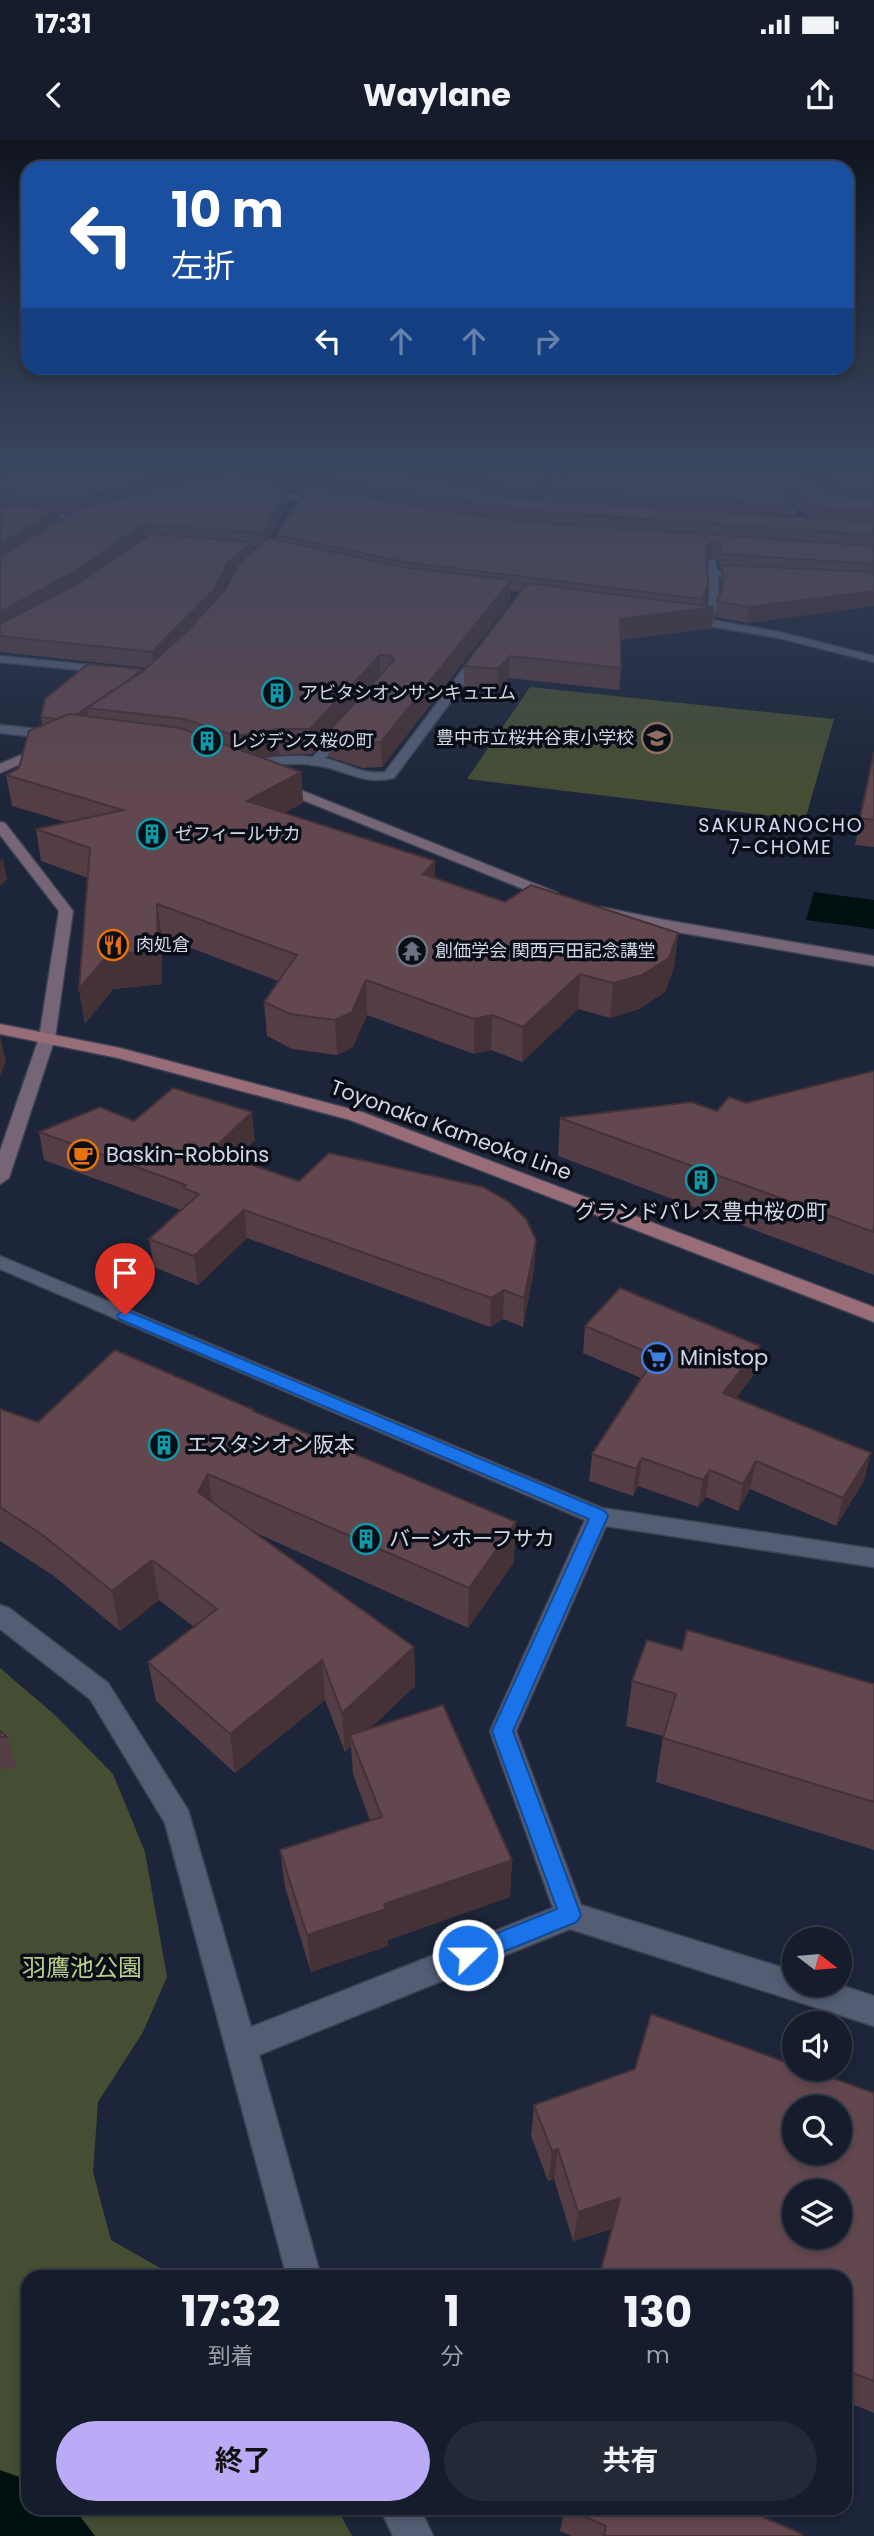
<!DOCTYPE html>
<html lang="ja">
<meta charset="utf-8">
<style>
:root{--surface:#151c2b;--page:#222937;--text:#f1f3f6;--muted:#9da1a9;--line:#343a47;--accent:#bbaaf6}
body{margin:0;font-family:Poppins,"Noto Sans JP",sans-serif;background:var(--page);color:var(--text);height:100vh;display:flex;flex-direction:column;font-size:26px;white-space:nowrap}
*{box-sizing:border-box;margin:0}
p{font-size:23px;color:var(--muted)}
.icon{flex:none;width:38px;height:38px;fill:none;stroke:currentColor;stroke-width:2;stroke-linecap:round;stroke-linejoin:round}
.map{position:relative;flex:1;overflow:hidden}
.drawer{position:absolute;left:21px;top:2130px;width:831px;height:245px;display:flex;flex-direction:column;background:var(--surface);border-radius:21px;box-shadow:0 4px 10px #0003,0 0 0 2px var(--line)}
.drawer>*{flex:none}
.hud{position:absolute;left:21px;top:21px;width:833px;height:214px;border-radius:21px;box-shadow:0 4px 10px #0003,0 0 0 2px var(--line);background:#1a4fa0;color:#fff;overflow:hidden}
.needle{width:46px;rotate:106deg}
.controls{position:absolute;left:782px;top:1787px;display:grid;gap:14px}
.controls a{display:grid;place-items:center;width:70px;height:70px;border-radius:50%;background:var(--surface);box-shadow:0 4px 10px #0003,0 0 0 2px var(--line);font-size:35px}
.pin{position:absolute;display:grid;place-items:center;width:60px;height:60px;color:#fff;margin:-72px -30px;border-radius:50% 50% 50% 0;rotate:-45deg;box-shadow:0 0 7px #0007}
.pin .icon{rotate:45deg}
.me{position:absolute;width:77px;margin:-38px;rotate:68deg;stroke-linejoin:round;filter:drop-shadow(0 0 5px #0008)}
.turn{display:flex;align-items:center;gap:24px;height:147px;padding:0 35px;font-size:32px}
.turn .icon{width:91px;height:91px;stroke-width:2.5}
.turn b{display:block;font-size:49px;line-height:60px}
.lanes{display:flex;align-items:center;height:66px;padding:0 35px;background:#0003;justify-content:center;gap:35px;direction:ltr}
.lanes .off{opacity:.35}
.eta{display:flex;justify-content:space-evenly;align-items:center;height:119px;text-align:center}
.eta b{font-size:42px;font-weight:700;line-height:49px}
.action{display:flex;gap:14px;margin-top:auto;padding:14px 35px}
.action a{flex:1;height:80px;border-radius:42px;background:var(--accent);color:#111;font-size:28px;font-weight:700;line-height:80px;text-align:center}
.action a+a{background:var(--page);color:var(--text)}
.status{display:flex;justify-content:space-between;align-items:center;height:49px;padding:0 35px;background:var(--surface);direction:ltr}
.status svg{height:19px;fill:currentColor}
header{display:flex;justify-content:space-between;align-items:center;height:91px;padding:0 35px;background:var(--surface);font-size:32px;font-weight:700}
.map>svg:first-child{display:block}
.green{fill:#454e33}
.water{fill:#011112}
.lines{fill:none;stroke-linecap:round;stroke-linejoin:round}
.lane-casing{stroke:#3c4253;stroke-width:3}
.street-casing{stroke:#3c4253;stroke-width:3}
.secondary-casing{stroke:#3c4253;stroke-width:3}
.primary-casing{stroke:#3c4253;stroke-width:3}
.lane{fill:#535d74;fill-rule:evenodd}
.street{fill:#535d74;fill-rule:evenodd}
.secondary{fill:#766576;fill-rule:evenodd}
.primary{fill:#996d77;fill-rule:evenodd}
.wall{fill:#543d44;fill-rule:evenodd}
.shaded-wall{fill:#453237}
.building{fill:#62474f;stroke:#453237;stroke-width:2;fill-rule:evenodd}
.route{fill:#1a73e8;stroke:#114b97;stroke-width:2}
.labels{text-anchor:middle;stroke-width:7;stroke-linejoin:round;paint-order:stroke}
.far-poi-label{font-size:18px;fill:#d1d7e4;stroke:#0a0e17;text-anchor:start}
.far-neighbourhood-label{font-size:19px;letter-spacing:2px;fill:#cfdbf6;stroke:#0a0e17}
.street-label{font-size:21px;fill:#d1d7e4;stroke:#0a0e17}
.poi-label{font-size:21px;fill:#d1d7e4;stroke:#0a0e17;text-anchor:start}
.near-park-label{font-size:24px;fill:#b8ce8b;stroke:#0a0e17}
</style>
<div class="status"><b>17:31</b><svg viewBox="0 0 49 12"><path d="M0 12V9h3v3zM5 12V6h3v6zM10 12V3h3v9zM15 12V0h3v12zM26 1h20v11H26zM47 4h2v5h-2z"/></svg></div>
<header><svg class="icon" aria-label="back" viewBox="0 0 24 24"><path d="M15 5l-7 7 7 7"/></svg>Waylane<svg class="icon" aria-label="share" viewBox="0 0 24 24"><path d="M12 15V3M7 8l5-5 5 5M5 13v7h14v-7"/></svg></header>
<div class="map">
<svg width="874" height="2396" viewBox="0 0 874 2396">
<rect width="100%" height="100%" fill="#1c2539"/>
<g class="green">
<polygon points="530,547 834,579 805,680 467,639"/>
<polygon points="0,1528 55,1575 113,1634 145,1712 167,1837 143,1892 98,1962 93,2032 111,2100 176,2137 28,2137 28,2368 337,2368 352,2396 0,2396"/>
</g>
<g class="water">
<polygon points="814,752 874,760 874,789 806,780"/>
<polygon points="0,2330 28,2340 28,2368 74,2368 95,2396 0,2396"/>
</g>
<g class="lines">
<g class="lane-casing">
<g id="lane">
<polygon points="523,324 558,328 588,324 592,327 561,333 556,344 564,350 537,371 534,370 534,366 554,350 547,345 553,333 520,329"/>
<polygon points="348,582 354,586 352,589 319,625 311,625 311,619 344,583"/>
</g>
</g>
<g class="street-casing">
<g id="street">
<polygon points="166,323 182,323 293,354 326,354 330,357 326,360 292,360"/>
<polygon points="0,370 77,376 82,379 77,382 0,376"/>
<polygon points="709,420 715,420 717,431 750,433 755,436 750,439 718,437 719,462 712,480 779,492 874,516 874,522 779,498 680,481 679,479 684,476 702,479 709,462"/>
<path d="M 480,511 L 486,514 L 394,638 C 361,645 349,631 320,626 C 295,621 269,625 244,630 L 238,626 L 239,623 C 267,617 298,613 327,619 C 348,624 363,635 385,632 L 476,512 Z"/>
<polygon points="0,516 110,527 116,530 110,533 0,522"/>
<polygon points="0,585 56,591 62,595 56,599 0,593"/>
<polygon points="0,1116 602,1368 874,1409 874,1427 606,1386 516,1591 581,1765 794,1831 794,1844 837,1844 874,1856 874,1886 570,1789 259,1915 321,2137 287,2137 165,1683 90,1559 0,1489 0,1465 9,1468 108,1543 188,1670 251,1887 553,1768 490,1591 585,1380 0,1129"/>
<polygon points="380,2368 420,2368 433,2396 393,2396"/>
</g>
</g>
<g class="secondary-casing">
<g id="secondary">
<polygon points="46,604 50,605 50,611 0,633 0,624"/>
<polygon points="278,641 558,753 560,756 553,760 548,759 273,648 271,645"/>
<polygon points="0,682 5,683 73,771 55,898 9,1038 0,1044 0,1011 39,898 59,771 0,695"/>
<polygon points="601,767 665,780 874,816 874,826 665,790 596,774 594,771 596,768"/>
</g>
</g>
<g class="primary-casing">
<polygon id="primary" points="0,884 120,908 362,972 874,1167 874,1182 350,980 118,918 0,894"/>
</g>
<use href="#lane" class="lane"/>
<use href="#street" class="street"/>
<use href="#secondary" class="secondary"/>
<use href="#primary" class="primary"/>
</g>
<g class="wall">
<path d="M 0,323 L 874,323 L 874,466 L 747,483 L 716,477 L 717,461 L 721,452 L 721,440 L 722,429 L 720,429 L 718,420 L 711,417 L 707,420 L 706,461 L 704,466 L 714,467 L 712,488 L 620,500 L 621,528 L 619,550 L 509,538 L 498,552 L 464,548 L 464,526 L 520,452 L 511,451 L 510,462 L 382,627 L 363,628 L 329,617 L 328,596 L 312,614 L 279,615 L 261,617 L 301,632 L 303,663 L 284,673 L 435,738 L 505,762 L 678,793 L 674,827 L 665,852 L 639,869 L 610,878 L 578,869 L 522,922 L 491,910 L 474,914 L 367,875 L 353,907 L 337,915 L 292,909 L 267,896 L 264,862 L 278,841 L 162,797 L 162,844 L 113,849 L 85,884 L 79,849 L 88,738 L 41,721 L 36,689 L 66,682 L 12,666 L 6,635 L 19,628 L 42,585 L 41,577 L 141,532 L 147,528 L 0,512 ZM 550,324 L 562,325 L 560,330 L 559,343 L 552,350 L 551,361 L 538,360 L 550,350 ZM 210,327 L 226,331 L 211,335 ZM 253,330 L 254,338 L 235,332 ZM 285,349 L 293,351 L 300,351 L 301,356 L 276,395 L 277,400 L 268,398 L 287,367 ZM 796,367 L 810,378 L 795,377 ZM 58,372 L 73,373 L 60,381 ZM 252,406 L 258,407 L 252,412 ZM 234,434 L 225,450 L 219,457 L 229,438 Z"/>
<polygon points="874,612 874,707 855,705"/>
<polygon points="874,931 874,1135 558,1016 560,978 717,971"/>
<polygon points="134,981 255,1000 234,1019 299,1041 536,1100 534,1129 523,1187 503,1179 490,1187 247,1098 198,1145 154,1127 149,1099 181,1070 44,1020 39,992"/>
<polygon points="585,1186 755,1233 736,1258 864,1341 836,1386 750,1349 738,1371 706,1357 698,1367 638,1346 633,1356 589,1341 592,1314 641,1238 583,1213"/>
<polygon points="0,1269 38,1282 254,1270 254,1272 514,1422 468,1488 252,1391 414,1507 415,1546 369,1589 512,1720 510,1757 388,1800 388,1806 311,1832 285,1747 280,1710 370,1681 353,1634 351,1606 345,1612 325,1560 235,1633 156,1561 148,1522 194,1487 159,1460 120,1491 54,1436 0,1401"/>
<polygon points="682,1510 874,1544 874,1710 656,1642 663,1596 626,1586 632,1541"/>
<polygon points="0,1591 7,1597 16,1628 0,1629"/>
<polygon points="874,1953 874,2273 845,2261 845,2137 599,2137 612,2089 573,2101 554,2039 548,2041 531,1996 534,1965"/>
<polygon points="565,2368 763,2377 802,2396 572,2396 560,2391"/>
</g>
<g class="shaded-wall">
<polygon points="230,323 301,323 253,326 253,330 231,332"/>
<polygon points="549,323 549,335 550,337 550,350 535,362 536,348"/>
<polygon points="210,325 211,338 77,373 75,359"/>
<polygon points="784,348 792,348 790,361 782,362"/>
<polygon points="286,353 287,367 263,407 262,393"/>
<polygon points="58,369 60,383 0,421 0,405"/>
<polygon points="144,384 146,399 73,449 0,490 0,472"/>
<polygon points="252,402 253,417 229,438 214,466 154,528 152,512 228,423"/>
<polygon points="712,402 711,417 704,422 706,407"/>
<polygon points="511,440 510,462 382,627 381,602"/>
<polygon points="708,446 706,461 703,468 714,467 712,488 618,500 620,479 701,468 702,459"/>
<polygon points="874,451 874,466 747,483 748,467"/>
<polygon points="380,515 380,538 328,592 328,596 312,614 310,589"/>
<polygon points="510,516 509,538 498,552 498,529"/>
<polygon points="141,529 142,539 87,568 88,577 67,580"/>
<polygon points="277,589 279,615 238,621 236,596"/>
<polygon points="301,632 303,663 249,692 247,661"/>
<polygon points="3,719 7,739 0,746 0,721"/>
<polygon points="435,721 435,753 423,734"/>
<polygon points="157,764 162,797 162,844 113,849 85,884 79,849 108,815"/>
<polygon points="678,793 674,827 665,852 639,869 610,878 613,843"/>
<polygon points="580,834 578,869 522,922 523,887"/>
<polygon points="366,840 367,875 353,907 337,915 335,880"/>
<polygon points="492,875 491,910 474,914 474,879"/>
<polygon points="0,895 6,922 0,936"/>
<polygon points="252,972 255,1000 214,1039 211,1011"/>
<polygon points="244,1070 247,1098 198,1145 194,1116"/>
<polygon points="536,1100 534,1129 523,1187 524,1158"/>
<polygon points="504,1150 503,1179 490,1187 491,1158"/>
<polygon points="760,1206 755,1233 719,1280 723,1253"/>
<polygon points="871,1313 864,1341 836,1386 843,1358"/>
<polygon points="642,1318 638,1346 633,1356 636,1329"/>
<polygon points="756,1321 750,1349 738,1371 743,1344"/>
<polygon points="710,1330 706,1357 698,1367 703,1340"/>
<polygon points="208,1334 214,1373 198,1352"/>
<polygon points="516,1382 514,1422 468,1488 469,1448"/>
<polygon points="152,1420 159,1460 120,1491 112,1451"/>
<polygon points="414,1507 415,1546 354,1604 350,1595 351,1606 345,1612 342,1573"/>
<polygon points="322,1520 325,1560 235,1633 230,1594"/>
<polygon points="512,1720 510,1757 388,1800 388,1806 311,1832 307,1795 384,1764"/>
<polygon points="558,2009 554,2039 548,2041 552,2011"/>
<polygon points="620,2058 614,2088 573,2101 578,2072"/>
</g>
<g class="building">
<polygon points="0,323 205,323 210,325 75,359 0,354"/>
<polygon points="274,323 376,323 502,356 537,360 874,382 874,395 530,371 434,358 320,337 293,338 253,326"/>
<polygon points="419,323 549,323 545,332 550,337 536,348 503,345"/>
<polygon points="563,323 789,323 832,355 874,359 874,371 816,368 792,348 784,348 783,354 796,366 552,350 567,336 560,330"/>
<polygon points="807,323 874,323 874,348 839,346"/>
<polygon points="230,330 285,347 286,353 262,393 144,384 70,434 0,472 0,417 79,369"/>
<polygon points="300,348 319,348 433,369 529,382 874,406 874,424 721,414 720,405 712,402 706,407 708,446 702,459 404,422 276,395 302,355"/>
<polygon points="0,365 58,369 0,405"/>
<polygon points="151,394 252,402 228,423 213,451 152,512 0,496 0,484 2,483 81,442"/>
<polygon points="268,398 403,427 511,440 381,602 362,603 328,592 394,520 392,516 380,515 310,589 277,589 236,596 184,579 87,568 142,532 187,491 225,450 239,423"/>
<polygon points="722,425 872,432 874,427 874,451 748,467 717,461 723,447"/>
<polygon points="527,443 714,467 620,479 621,528 510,516 498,529 464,526"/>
<polygon points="88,524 141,529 132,538 75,575 69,574 57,579 41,577 45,559"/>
<polygon points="69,574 180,588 301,632 247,661 435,721 423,734 505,762 531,745 678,793 669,818 642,835 613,843 580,834 523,887 492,875 474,879 366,840 352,872 335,880 290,874 264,862 297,815 157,764 158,810 108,815 79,849 90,708 36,689 123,670 6,635 19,628 29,591"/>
<polygon points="874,612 874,680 860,678"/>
<polygon points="874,931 874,1092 560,978 691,962 717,971 729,957 746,963"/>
<polygon points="173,948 252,972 211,1011 299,1041 329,1013 483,1047 509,1062 526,1079 536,1100 524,1158 504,1150 491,1158 244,1070 194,1116 149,1099 199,1054 183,1048 186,1045 39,992 100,967 134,981"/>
<polygon points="620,1148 760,1206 723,1253 871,1313 843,1358 756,1321 743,1344 710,1330 703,1340 642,1318 636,1329 592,1314 656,1216 585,1186"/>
<polygon points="115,1210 254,1270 253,1271 516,1382 469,1448 208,1334 198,1352 414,1507 342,1573 322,1520 230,1594 148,1522 217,1469 152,1420 112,1451 44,1396 0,1367 0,1269 38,1282"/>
<polygon points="687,1490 874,1544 874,1662 663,1598 676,1554 632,1541 647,1500 682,1510"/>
<polygon points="443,1565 512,1720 384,1764 386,1769 307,1795 280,1710 382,1677 350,1595"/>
<polygon points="0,1591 7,1597 0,1597"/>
<path d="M 651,1874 L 794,1925 L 794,1928 L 805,1928 L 874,1953 L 874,2241 L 845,2230 L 845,2137 L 617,2137 L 601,2130 L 620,2058 L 578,2072 L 558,2009 L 552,2011 L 534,1965 L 635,1929 ZM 794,1967 L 840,1967 L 840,2012 L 794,2012 ZM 794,2051 L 840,2051 L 840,2096 L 794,2096 Z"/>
<polygon points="565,2368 764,2368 763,2377 802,2394 802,2396 604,2396 606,2386"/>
</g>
<linearGradient id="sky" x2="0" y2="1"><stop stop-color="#0f141f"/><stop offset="0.49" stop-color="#3a465f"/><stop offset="1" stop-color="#3a465f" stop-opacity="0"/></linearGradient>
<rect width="874" height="659" fill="url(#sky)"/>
<polygon class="route" points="125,1170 605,1371 608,1376 513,1591 581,1775 577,1782 468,1826 460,1823 457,1815 460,1808 557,1769 492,1591 589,1379 119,1179 117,1175"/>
<defs>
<g id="building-ring" transform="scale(1.575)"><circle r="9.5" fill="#0a0e17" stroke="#0f9aa8" stroke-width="1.5"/><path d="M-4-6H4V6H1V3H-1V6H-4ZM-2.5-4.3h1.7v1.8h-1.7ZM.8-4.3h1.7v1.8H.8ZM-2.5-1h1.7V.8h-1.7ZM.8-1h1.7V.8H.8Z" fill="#0f9aa8"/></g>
<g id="school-ring" transform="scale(1.575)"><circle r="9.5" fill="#0a0e17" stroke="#8d6e63" stroke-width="1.5"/><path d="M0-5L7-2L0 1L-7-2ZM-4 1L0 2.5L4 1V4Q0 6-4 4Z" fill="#8d6e63"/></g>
<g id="restaurant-ring" transform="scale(1.575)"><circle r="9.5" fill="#0a0e17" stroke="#e8710a" stroke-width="1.5"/><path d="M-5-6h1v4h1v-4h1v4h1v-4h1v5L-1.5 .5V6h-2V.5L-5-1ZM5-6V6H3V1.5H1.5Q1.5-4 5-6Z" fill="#e8710a"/></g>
<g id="temple-ring" transform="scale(1.575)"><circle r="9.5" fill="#0a0e17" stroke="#6b7280" stroke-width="1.5"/><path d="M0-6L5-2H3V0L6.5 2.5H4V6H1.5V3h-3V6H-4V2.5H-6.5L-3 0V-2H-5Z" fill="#6b7280"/></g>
<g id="cafe-ring" transform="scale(1.575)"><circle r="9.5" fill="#0a0e17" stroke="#e8710a" stroke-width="1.5"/><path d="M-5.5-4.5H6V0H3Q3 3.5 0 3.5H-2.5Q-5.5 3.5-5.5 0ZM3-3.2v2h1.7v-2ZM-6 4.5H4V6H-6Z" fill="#e8710a"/></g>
<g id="supermarket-ring" transform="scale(1.575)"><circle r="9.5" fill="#0a0e17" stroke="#3f7fe0" stroke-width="1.5"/><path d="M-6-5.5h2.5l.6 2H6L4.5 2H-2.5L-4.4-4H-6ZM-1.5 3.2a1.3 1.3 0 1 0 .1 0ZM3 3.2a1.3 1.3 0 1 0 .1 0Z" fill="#3f7fe0"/></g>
</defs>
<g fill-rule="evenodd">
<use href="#building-ring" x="277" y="553"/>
<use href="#school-ring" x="657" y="598"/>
<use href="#building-ring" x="207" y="601"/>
<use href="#building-ring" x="152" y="694"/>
<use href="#restaurant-ring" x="113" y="805"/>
<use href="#temple-ring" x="412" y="811"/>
<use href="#cafe-ring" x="83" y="1015"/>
<use href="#building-ring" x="701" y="1040"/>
<use href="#supermarket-ring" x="657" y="1218"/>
<use href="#building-ring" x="164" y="1305"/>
<use href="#building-ring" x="366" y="1399"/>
</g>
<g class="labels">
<g class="far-poi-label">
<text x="300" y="559">アビタシオンサンキュエム</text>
<text x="634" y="604" text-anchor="end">豊中市立桜井谷東小学校</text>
<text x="230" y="607">レジデンス桜の町</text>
<text x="175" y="700">ゼフィールサカ</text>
<text x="136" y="811">肉処倉</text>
<text x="435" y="817">創価学会 関西戸田記念講堂</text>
</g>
<g class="far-neighbourhood-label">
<text x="781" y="692">SAKURANOCHO<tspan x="781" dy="22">7-CHOME</tspan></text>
</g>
<g class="street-label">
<text transform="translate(451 990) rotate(20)" y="7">Toyonaka Kameoka Line</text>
</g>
<g class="poi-label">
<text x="106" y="1022">Baskin-Robbins</text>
<text x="701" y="1079" text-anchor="middle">グランドパレス豊中桜の町</text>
<text x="680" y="1225">Ministop</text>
<text x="187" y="1312">エスタシオン阪本</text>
<text x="389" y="1406">バーンホーフサカ</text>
</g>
<g class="near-park-label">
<text x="82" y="1836">羽鷹池公園</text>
</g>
</g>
</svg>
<div class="controls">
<a><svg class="needle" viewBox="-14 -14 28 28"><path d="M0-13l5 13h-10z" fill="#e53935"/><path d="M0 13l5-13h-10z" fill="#9da1a9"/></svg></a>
<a><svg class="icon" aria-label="sound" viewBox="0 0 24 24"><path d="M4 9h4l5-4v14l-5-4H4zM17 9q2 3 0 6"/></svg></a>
<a><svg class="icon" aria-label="search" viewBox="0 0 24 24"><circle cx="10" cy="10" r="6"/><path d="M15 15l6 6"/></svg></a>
<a><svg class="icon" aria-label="layers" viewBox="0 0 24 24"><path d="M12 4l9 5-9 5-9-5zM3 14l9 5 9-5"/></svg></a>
</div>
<div class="pin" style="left:125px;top:1175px;background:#d93025"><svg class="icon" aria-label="arrive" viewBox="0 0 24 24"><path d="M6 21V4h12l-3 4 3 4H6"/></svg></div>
<svg class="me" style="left:468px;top:1815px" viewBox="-20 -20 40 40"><circle r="17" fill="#1a73e8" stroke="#fff" stroke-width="3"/><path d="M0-11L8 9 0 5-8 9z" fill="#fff"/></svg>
<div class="hud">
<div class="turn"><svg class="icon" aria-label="left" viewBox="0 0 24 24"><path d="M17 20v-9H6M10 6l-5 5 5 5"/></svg><div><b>10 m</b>左折</div></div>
<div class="lanes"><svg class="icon" aria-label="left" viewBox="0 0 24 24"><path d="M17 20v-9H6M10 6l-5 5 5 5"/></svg><svg class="icon off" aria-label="ahead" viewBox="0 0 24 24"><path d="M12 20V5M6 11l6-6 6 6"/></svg><svg class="icon off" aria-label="ahead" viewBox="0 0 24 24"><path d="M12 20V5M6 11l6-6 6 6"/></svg><svg class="icon off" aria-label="right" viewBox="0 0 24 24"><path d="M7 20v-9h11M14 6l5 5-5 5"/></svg></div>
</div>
<section class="drawer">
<div class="eta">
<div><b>17:32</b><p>到着</p></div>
<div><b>1</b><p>分</p></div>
<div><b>130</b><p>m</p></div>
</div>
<div class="action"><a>終了</a><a>共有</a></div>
</section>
</div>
